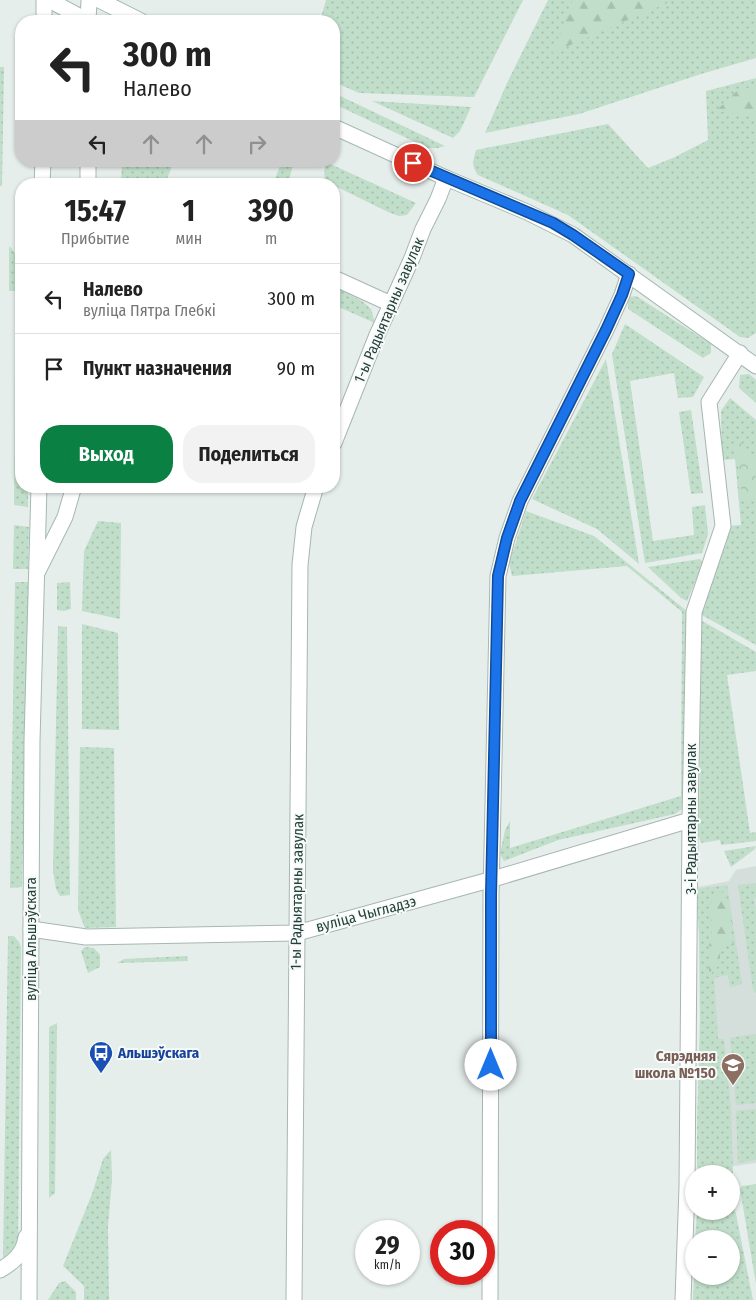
<!DOCTYPE html>
<html lang="ru">
<meta charset="utf-8">
<style>
:root{--surface:#fff;--page:#f2f2f2;--text:#222;--muted:#767676;--line:#e0e0e0;--accent:#0b8043}
body{margin:0;font-family:"Fira Sans Condensed",sans-serif;background:var(--page);color:var(--text);height:100vh;display:flex;flex-direction:column;font-size:19px;white-space:nowrap}
*{box-sizing:border-box;margin:0}
p{font-size:16px;color:var(--muted)}
.icon{flex:none;width:28px;height:28px;fill:none;stroke:currentColor;stroke-width:2;stroke-linecap:round;stroke-linejoin:round}
.map{position:relative;flex:1;overflow:hidden}
.side{position:absolute;left:15px;top:178px;width:325px;height:315px;display:flex;flex-direction:column;background:var(--surface);border-radius:20px;box-shadow:0 1px 4px #0004}
.side>*{flex:none}
.top-card{position:absolute;left:15px;top:15px;width:325px;height:152px;border-radius:20px;box-shadow:0 1px 4px #0004;background:#fff;color:var(--text);overflow:hidden}
.fabs{position:absolute;left:685px;top:1165px;display:grid;gap:10px}
.fabs a{display:grid;place-items:center;width:55px;height:55px;border-radius:50%;background:var(--surface);box-shadow:0 1px 4px #0004;font-size:25px}
.speed{position:absolute;left:355px;top:1220px;display:flex;gap:10px;font-size:25px;font-weight:700;text-align:center}
.speed>*{display:grid;place-content:center;width:65px;height:65px;border-radius:50%;background:var(--surface);box-shadow:0 1px 4px #0004;line-height:1}
.speed small{font-size:12px;font-weight:400}
.speed .limit{border:8px solid #d22;background:#fff;color:#111}
.pin{position:absolute;display:grid;place-items:center;width:42px;height:42px;color:#fff;margin:-21px;border:2px solid #fff;border-radius:50%;box-shadow:0 1px 5px #0007}
.me{position:absolute;width:55px;margin:-28px;rotate:0deg;stroke-linejoin:round;filter:drop-shadow(0 0 4px #0008)}
.turn{display:flex;align-items:center;gap:18px;height:105px;padding:0 25px;font-size:22px}
.turn .icon{width:65px;height:65px;stroke-width:2.5}
.turn b{display:block;font-size:35px;line-height:42px}
.lanes{display:flex;align-items:center;height:48px;padding:0 25px;background:#0003;justify-content:center;gap:25px;direction:ltr}
.lanes .off{opacity:.35}
.eta{display:flex;justify-content:space-evenly;align-items:center;height:85px;text-align:center}
.eta b{font-size:30px;font-weight:700;line-height:35px}
.cta{display:flex;gap:10px;margin-top:auto;padding:10px 25px}
.cta a{flex:1;height:58px;border-radius:20px;background:var(--accent);color:#fff;font-size:20px;font-weight:700;line-height:58px;text-align:center}
.cta a+a{background:var(--page);color:var(--text)}
ul{padding:0;list-style:none}
li{display:flex;align-items:center;gap:15px;height:70px;padding:0 25px;border-top:1px solid var(--line)}
li div{flex:1}
li b{display:block;font-size:19px}
li em{font-style:normal}
.map>svg:first-child{display:block}
.built{fill:#d4deda}
.grass{fill:url(#grass-dots)}
.forest{fill:url(#forest-firs)}
.park{fill:url(#park-crowns)}
.lines{fill:none;stroke-linecap:round;stroke-linejoin:round}
.street-casing{stroke:#a8b6b2;stroke-width:17}
.secondary-casing{stroke:#a4b9b3;stroke-width:17}
.street{stroke:#fff;stroke-width:15}
.secondary{stroke:#fff;stroke-width:15}
.route-casing{stroke:#114b97;stroke-width:12}
.route{stroke:#1a73e8;stroke-width:9}
.labels{text-anchor:middle;stroke-width:4;stroke-linejoin:round;paint-order:stroke}
.street-label{font-size:15px;fill:#25403a;stroke:#f6faf9}
.transit-label{font-size:15px;font-weight:bold;fill:#164399;stroke:#f6faf9;text-anchor:start}
.education-label{font-size:15px;font-weight:bold;fill:#785e54;stroke:#f6faf9;text-anchor:end}
</style>
<div class="map">
<svg width="756" height="1300" viewBox="0 0 756 1300">
<defs>
<pattern id="grass-dots" width="8" height="8" patternUnits="userSpaceOnUse" patternTransform="scale(1.25)"><rect width="8" height="8" fill="#c0dec9"/><path d="M2 2h.1M6 6h.1" fill="none" stroke="#a5c0ad" stroke-width="1.8" stroke-linecap="round"/></pattern>
<pattern id="forest-firs" width="22" height="20" patternUnits="userSpaceOnUse" patternTransform="scale(1.25)"><rect width="22" height="20" fill="#c0dec9"/><path d="M5 1l3.5 6h-7zM16 11l3.5 6h-7z" fill="#a5c0ad"/></pattern>
<pattern id="park-crowns" width="20" height="18" patternUnits="userSpaceOnUse" patternTransform="scale(1.25)"><rect width="20" height="18" fill="#c0dec9"/><path d="M2 6a3 3 0 1 1 6 0M12 15a3 3 0 1 1 6 0" fill="none" stroke="#a5c0ad"/></pattern>
</defs>
<rect width="100%" height="100%" fill="#e6eeeb"/>
<polygon class="built" points="756,866 756,1163 713,1169 706,1008 698,887 729,881 736,870"/>
<g class="grass">
<polygon points="326,0 523,0 474,97 359,93 334,82 334,21 320,21"/>
<polygon points="548,0 756,0 756,58 701,74 579,114 485,133 508,81"/>
<polygon points="0,67 4,67 2,186 0,186"/>
<path d="M 756,78 L 756,333 L 748,338 L 740,337 L 568,215 L 478,175 C 471,165 473,161 476,150 L 608,124 L 648,168 L 675,157 L 708,140 L 706,91 Z"/>
<polygon points="334,93 445,146 438,148 428,148 334,104"/>
<polygon points="372,101 471,107 460,131 453,138"/>
<polygon points="122,161 174,161 165,184 121,184"/>
<polygon points="282,161 294,161 288,184 273,184"/>
<polygon points="326,162 416,203 407,215 399,216 388,212 325,181 324,171"/>
<path d="M 9,246 C 20,255 21,278 21,291 L 9,291 Z"/>
<polygon points="334,286 362,301 371,309 375,323 334,305"/>
<polygon points="636,296 711,344 711,353 703,358 628,309 628,301 630,297"/>
<polygon points="625,324 704,377 693,397 678,398 674,373 630,381 653,541 694,535 692,507 705,505 708,534 702,553 645,563 612,354"/>
<polygon points="15,334 21,336 21,486 28,486 28,507 14,505"/>
<polygon points="606,359 639,564 597,529 532,499"/>
<polygon points="749,374 756,380 756,403 739,388 740,375"/>
<polygon points="730,398 756,420 756,645 698,613 728,526 741,525 735,459 722,460 721,411"/>
<polygon points="691,410 703,493 691,494 679,412"/>
<polygon points="526,511 594,536 688,612 687,803 681,810 675,814 558,840 504,861 500,854 505,830 510,821 510,848 681,796 682,612 627,566 512,576 509,563"/>
<polygon points="98,521 121,523 120,619 82,611 84,551"/>
<polygon points="14,525 29,527 28,569 13,569"/>
<polygon points="700,559 703,563 687,601 681,598 648,567"/>
<polygon points="15,582 29,582 22,887 10,888"/>
<polygon points="70,582 71,609 64,611 57,610 57,583"/>
<polygon points="699,619 756,652 756,671 727,675 750,833 756,832 756,841 721,845 720,840 701,843 698,835 700,777"/>
<polygon points="82,624 118,633 119,730 82,729"/>
<polygon points="58,626 67,627 70,895 60,896 56,889 53,871"/>
<polygon points="80,747 114,748 116,927 85,928 78,910"/>
<polygon points="756,846 755,849 731,867 724,851"/>
<polygon points="756,883 756,898 754,899 756,910 756,993 753,990 738,885"/>
<polygon points="727,885 742,984 730,987 728,975 714,978 718,1039 724,1039 731,1108 733,1173 702,1174 697,1166 697,1124 700,1019 699,935 696,889"/>
<polygon points="8,936 14,936 19,942 21,947 18,1247 3,1261"/>
<polygon points="85,947 94,948 100,955 100,967 88,973 81,951"/>
<polygon points="187,956 188,961 117,963 124,959"/>
<polygon points="57,1023 55,1193 49,1198 49,1027"/>
<polygon points="756,1034 756,1103 736,1105 730,1038"/>
<polygon points="756,1109 756,1160 738,1163 736,1111"/>
<polygon points="111,1150 112,1179 108,1226 109,1300 84,1300 84,1286 63,1266 92,1194 103,1159"/>
<polygon points="756,1184 756,1284 740,1189 742,1186"/>
<polygon points="731,1189 753,1300 693,1300 694,1276 731,1276 731,1239 695,1239 697,1211 731,1211"/>
<polygon points="65,1281 76,1292 76,1300 48,1300 59,1283"/>
</g>
<g class="forest">
<polygon points="573,0 674,0 552,53"/>
<polygon points="740,88 756,88 756,117 716,111"/>
<polygon points="725,892 732,921 731,939 734,945 721,947 719,965 709,976 709,946 712,932 710,913 713,894"/>
</g>
<polygon class="park" points="740,442 756,462 755,498 742,500 738,464 732,444"/>
<g class="lines">
<g class="street-casing">
<g id="street">
<polyline points="334,278 391,304"/>
<polyline points="334,443 377,335 412,258 423,229 438,199 446,178"/>
<polyline points="31,929 86,937 297,933 493,879 690,820"/>
<polyline points="294,1300 300,565 304,527 316,486"/>
<polyline points="490,1300 491,895 498,576 507,538 520,501 606,330 622,295 629,274"/>
<polyline points="683,1300 687,1186 690,820 694,612 723,526 709,402 740,353"/>
</g>
</g>
<g class="secondary-casing">
<g id="secondary">
<polyline points="44,0 44,21"/>
<polyline points="49,0 88,21"/>
<polyline points="99,0 141,21"/>
<polyline points="88,21 89,0"/>
<polyline points="334,127 446,178 527,212 573,235 756,366"/>
<polyline points="42,184 43,161"/>
<polyline points="88,184 88,161"/>
<polyline points="38,571 65,517 74,486"/>
<path d="M 0,1270 C 14,1262 24,1253 26,1237"/>
<polyline points="29,1300 32,741 39,486"/>
</g>
</g>
<use href="#street" class="street"/>
<use href="#secondary" class="secondary"/>
</g>
<g class="lines">
<g class="route-casing">
<polyline id="route" points="413,163 553,223 573,235 629,274 622,295 606,330 520,501 507,538 498,576 491,895 491,1065"/>
</g>
<use href="#route" class="route"/>
</g>
<defs>
<g id="bus-pin" transform="scale(1.25)"><path d="M0 17L-7.5 6A9.5 9.5 0 1 1 7.5 6Z" fill="#1a4fb4" stroke="#f6faf9"/><path d="M-5-6H5V4H4V6H2V4H-2V6H-4V4H-5ZM-3.5-4V0h7V-4ZM-3.5 1.2v1.5H-2V1.2ZM2 1.2v1.5H3.5V1.2Z" fill="#fff"/></g>
<g id="school-pin" transform="scale(1.25)"><path d="M0 17L-7.5 6A9.5 9.5 0 1 1 7.5 6Z" fill="#8d6e63" stroke="#f6faf9"/><path d="M0-5L7-2L0 1L-7-2ZM-4 1L0 2.5L4 1V4Q0 6-4 4Z" fill="#fff"/></g>
</defs>
<g fill-rule="evenodd">
<use href="#bus-pin" x="101" y="1053"/>
<use href="#school-pin" x="733" y="1065"/>
</g>
<g class="labels">
<g class="street-label">
<text transform="translate(389 310) rotate(-67)" y="5">1-ы Радыятарны завулак</text>
<text transform="translate(691 819) rotate(-90)" y="5">3-і Радыятарны завулак</text>
<text transform="translate(297 892) rotate(-89)" y="5">1-ы Радыятарны завулак</text>
<text transform="translate(366 914) rotate(-15)" y="5">вуліца Чыгладзэ</text>
<text transform="translate(31 939) rotate(-90)" y="5">вуліца Альшэўскага</text>
</g>
<g class="transit-label">
<text x="118" y="1058">Альшэўскага</text>
</g>
<g class="education-label">
<text x="716" y="1061">Сярэдняя<tspan x="716" dy="17">школа №150</tspan></text>
</g>
</g>
</svg>
<div class="fabs">
<a>+</a>
<a>−</a>
</div>
<div class="speed"><div>29<small>km/h</small></div><div class="limit">30</div></div>
<div class="pin" style="left:413px;top:163px;background:#d93025"><svg class="icon" aria-label="arrive" viewBox="0 0 24 24"><path d="M6 21V4h12l-3 4 3 4H6"/></svg></div>
<svg class="me" style="left:491px;top:1065px" viewBox="-20 -20 40 40"><circle r="19" fill="#fff"/><path d="M0-13L10 11 0 6-10 11z" fill="#1a73e8"/></svg>
<div class="top-card">
<div class="turn"><svg class="icon" aria-label="left" viewBox="0 0 24 24"><path d="M17 20v-9H6M10 6l-5 5 5 5"/></svg><div><b>300 m</b>Налево</div></div>
<div class="lanes"><svg class="icon" aria-label="left" viewBox="0 0 24 24"><path d="M17 20v-9H6M10 6l-5 5 5 5"/></svg><svg class="icon off" aria-label="ahead" viewBox="0 0 24 24"><path d="M12 20V5M6 11l6-6 6 6"/></svg><svg class="icon off" aria-label="ahead" viewBox="0 0 24 24"><path d="M12 20V5M6 11l6-6 6 6"/></svg><svg class="icon off" aria-label="right" viewBox="0 0 24 24"><path d="M7 20v-9h11M14 6l5 5-5 5"/></svg></div>
</div>
<section class="side">
<div class="eta">
<div><b>15:47</b><p>Прибытие</p></div>
<div><b>1</b><p>мин</p></div>
<div><b>390</b><p>m</p></div>
</div>
<ul>
<li><svg class="icon" aria-label="left" viewBox="0 0 24 24"><path d="M17 20v-9H6M10 6l-5 5 5 5"/></svg><div><b>Налево</b><p>вуліца Пятра Глебкі</p></div><em>300 m</em></li>
<li><svg class="icon" aria-label="arrive" viewBox="0 0 24 24"><path d="M6 21V4h12l-3 4 3 4H6"/></svg><div><b>Пункт назначения</b></div><em>90 m</em></li>
</ul>
<div class="cta"><a>Выход</a><a>Поделиться</a></div>
</section>
</div>
